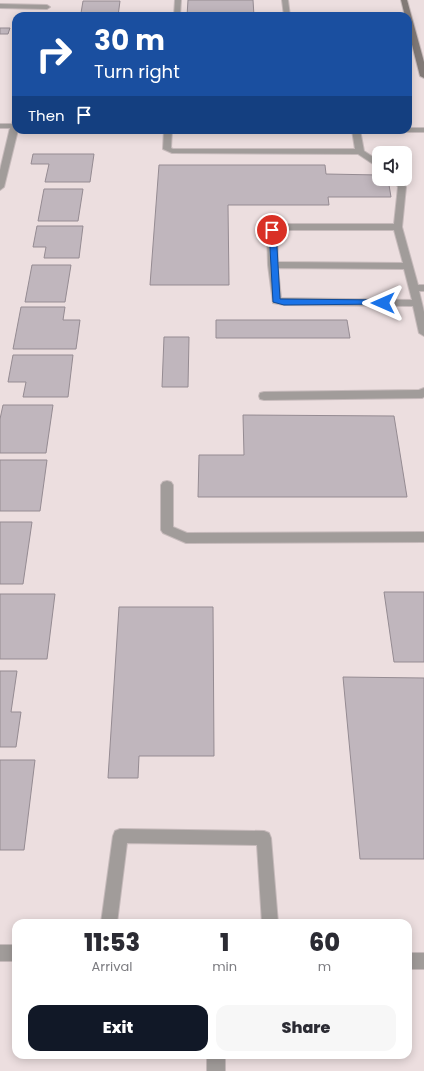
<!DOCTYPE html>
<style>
:root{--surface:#fff;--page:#f7f7f7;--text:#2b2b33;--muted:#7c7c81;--accent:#111827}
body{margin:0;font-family:Poppins,sans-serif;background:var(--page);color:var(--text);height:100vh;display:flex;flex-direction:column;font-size:15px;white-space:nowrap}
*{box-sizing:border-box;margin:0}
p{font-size:13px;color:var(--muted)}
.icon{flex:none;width:22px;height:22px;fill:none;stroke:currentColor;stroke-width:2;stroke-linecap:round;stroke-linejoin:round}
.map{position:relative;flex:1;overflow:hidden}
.drawer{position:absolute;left:12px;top:919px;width:400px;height:140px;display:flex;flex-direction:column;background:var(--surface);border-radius:12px;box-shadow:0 2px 10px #0003}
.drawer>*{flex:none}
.banner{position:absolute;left:12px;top:12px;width:400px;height:122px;border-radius:12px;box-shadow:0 2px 10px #0003;background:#1a4fa0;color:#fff;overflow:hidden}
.controls{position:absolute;left:372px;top:146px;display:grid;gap:8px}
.controls a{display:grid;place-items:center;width:40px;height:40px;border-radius:8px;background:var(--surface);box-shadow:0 2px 10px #0003;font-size:20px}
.pin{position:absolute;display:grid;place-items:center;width:34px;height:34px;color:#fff;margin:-17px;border:2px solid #fff;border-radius:50%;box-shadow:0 1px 4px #0007}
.me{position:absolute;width:44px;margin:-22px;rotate:270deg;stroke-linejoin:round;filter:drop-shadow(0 0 3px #0008)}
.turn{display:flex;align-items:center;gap:14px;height:84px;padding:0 16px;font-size:18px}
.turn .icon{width:52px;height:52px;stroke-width:2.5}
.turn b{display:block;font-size:28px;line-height:34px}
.then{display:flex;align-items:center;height:38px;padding:0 16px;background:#0003;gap:8px;font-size:15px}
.eta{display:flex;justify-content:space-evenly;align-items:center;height:68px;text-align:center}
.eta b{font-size:24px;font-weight:800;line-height:28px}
.primary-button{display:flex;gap:8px;margin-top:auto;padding:8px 16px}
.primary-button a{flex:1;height:46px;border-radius:12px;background:var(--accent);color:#fff;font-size:16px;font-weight:800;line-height:46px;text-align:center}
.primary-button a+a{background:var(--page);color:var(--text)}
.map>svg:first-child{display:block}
.building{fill:#c0b6bd;stroke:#958b92}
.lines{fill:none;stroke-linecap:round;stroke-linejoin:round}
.lane-casing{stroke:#c6babb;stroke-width:2}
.street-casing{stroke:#c6babb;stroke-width:2}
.secondary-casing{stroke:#c6babb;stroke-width:2}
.lane{fill:#a19c9a;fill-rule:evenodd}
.street{fill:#a19c9a;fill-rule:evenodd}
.secondary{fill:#827a77;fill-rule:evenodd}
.route{fill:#1a73e8;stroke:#114b97}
</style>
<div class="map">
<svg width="424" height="1071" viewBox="0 0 424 1071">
<rect width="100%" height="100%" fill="#ecdedf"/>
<g class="building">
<polygon points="188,0 253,0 254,16 187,16"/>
<polygon points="83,1 120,1 118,16 93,16 93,13 81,13"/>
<polygon points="0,28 10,28 8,34 0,34"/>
<polygon points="33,154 94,154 90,182 45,182 49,164 31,164"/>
<polygon points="159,165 325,165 326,174 379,175 379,179 388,179 391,197 328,197 329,205 228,205 229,285 150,285"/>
<polygon points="44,189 83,189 78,221 38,221"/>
<polygon points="37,226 83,226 79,258 44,258 46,247 33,247"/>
<polygon points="32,265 71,265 65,302 25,302"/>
<polygon points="21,307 65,307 63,320 80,320 76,349 13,349"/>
<polygon points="216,320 347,320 350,338 216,338"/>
<polygon points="164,337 189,337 188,387 162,387"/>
<polygon points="13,355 73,355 68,397 23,397 26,382 8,382"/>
<polygon points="3,405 53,405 46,453 0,453 0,419"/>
<polygon points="243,415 394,416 407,497 198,497 199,455 244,455"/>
<polygon points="0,460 47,460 40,511 0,511"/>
<polygon points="0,522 32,522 23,584 0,584"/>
<polygon points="384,592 424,592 424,662 394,662"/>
<polygon points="0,594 55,594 47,659 0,659"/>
<polygon points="119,607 213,607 214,756 139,756 138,778 108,778"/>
<polygon points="0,671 17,671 11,712 21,712 16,747 0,747"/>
<polygon points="343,677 424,678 424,859 360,859"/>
<polygon points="0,760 35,760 24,850 0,850"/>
</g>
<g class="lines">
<g class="lane-casing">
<g id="lane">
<polygon points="175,0 181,0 180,16 174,16"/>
<polygon points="282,0 288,0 290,16 284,16"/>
<polygon points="164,130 172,130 171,148 173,149 355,149 352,130 360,130 364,151 379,161 379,168 358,154 172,153 163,149"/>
<path d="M 393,179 L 401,179 L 406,187 L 402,227 L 418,285 L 424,285 L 424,291 L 419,291 L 424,312 L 424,336 L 419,333 L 413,306 L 284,305 L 273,303 L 268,265 L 267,230 L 279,224 L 394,224 L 398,187 ZM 280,230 L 394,230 L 403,263 L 278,262 L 277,231 ZM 278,268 L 404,269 L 412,300 L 281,298 Z"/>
<polygon points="424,388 424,397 422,398 264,400 260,399 259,396 260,393 264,392 419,390"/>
<polygon points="167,481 171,482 173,485 173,527 187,533 424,532 424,542 186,543 163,533 161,530 161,485 163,482"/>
<polygon points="120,829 264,831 269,833 271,838 278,923 262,923 257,845 127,843 117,923 101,923 113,836 115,831"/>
<rect x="207" y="1055" width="18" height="16"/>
</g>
</g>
<g class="street-casing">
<g id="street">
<polygon points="0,4 47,5 50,7 47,9 0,8"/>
<polygon points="13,120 16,120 16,130 18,130 4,187 0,190 0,170 10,128 0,128 0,124 12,124"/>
<polygon points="408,128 424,128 424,132 405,132 404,130 408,130"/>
<rect x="0" y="945" width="16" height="16"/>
<rect x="408" y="953" width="16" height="16"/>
</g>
</g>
<g class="secondary-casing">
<polygon id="secondary" points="401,0 407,0 424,62 424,78 420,76 408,29 408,16 405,16"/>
</g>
<use href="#lane" class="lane"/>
<use href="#street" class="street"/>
<use href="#secondary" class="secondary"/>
</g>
<polygon class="route" points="272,228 276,230 280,299 383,300 387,303 386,304 284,305 273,302 269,230"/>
</svg>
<div class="controls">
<a><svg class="icon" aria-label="sound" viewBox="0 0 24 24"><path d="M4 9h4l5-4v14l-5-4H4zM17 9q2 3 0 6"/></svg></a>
</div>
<div class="pin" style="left:272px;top:230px;background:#d93025"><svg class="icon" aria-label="arrive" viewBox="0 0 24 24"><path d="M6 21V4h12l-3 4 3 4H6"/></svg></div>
<svg class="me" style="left:383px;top:303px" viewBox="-20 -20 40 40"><path d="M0-17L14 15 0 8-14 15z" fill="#1a73e8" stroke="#fff" stroke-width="4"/></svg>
<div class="banner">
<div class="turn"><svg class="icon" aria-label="right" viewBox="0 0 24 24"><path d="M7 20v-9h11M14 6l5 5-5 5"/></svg><div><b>30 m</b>Turn right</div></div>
<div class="then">Then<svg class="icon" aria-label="arrive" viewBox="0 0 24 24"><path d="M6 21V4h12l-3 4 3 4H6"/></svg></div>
</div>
<section class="drawer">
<div class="eta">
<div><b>11:53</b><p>Arrival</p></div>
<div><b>1</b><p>min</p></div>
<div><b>60</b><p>m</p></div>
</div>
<div class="primary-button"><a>Exit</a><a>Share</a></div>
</section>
</div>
